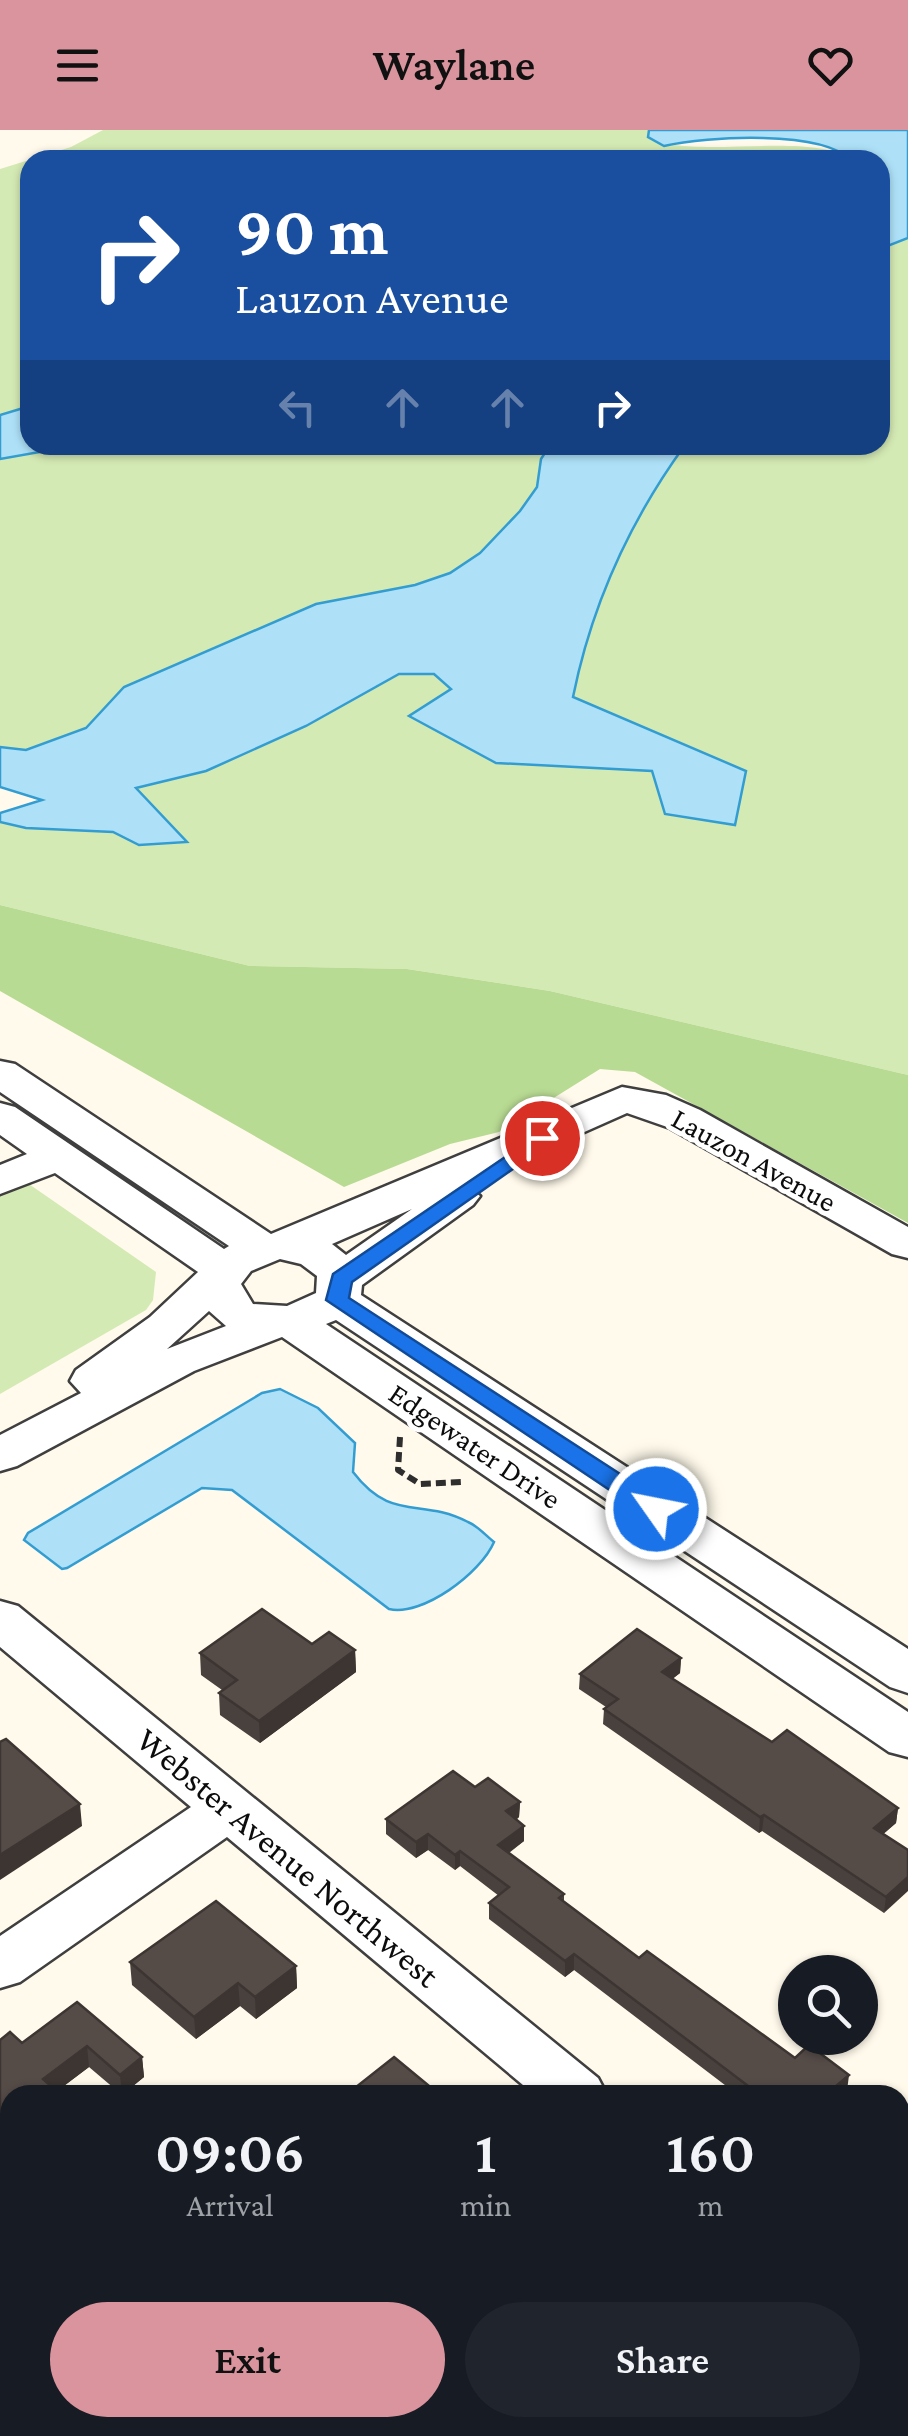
<!DOCTYPE html>
<style>
:root{--surface:#171b24;--page:#20242c;--text:#f1f3f6;--muted:#9ea1a6;--accent:#da949e}
body{margin:0;font-family:"Crimson Pro",serif;background:var(--page);color:var(--text);height:100vh;display:flex;flex-direction:column;font-size:38px;white-space:nowrap}
*{box-sizing:border-box;margin:0}
p{font-size:32px;color:var(--muted)}
.icon{flex:none;width:55px;height:55px;fill:none;stroke:currentColor;stroke-width:2;stroke-linecap:round;stroke-linejoin:round}
.map{position:relative;flex:1;overflow:hidden}
.side{position:absolute;left:0px;top:1955px;width:910px;height:352px;display:flex;flex-direction:column;background:var(--surface);border-radius:30px 30px 0 0;box-shadow:0 2px 8px #0004}
.side>*{flex:none}
.hud{position:absolute;left:20px;top:20px;width:870px;height:305px;border-radius:30px;box-shadow:0 2px 8px #0004;background:#1a4fa0;color:#fff;overflow:hidden}
.buttons{position:absolute;left:778px;top:1825px;display:grid;gap:20px}
.buttons a{display:grid;place-items:center;width:100px;height:100px;border-radius:50%;background:var(--surface);box-shadow:0 2px 8px #0004;font-size:50px}
.pin{position:absolute;display:grid;place-items:center;width:85px;height:85px;color:#fff;margin:-42px;border:5px solid #fff;border-radius:50%;box-shadow:0 2px 10px #0007}
.me{position:absolute;width:110px;margin:-55px;rotate:303deg;stroke-linejoin:round;filter:drop-shadow(0 0 8px #0008)}
.turn{display:flex;align-items:center;gap:35px;height:210px;padding:0 50px;font-size:45px}
.turn .icon{width:130px;height:130px;stroke-width:2.5}
.turn b{display:block;font-size:70px;line-height:85px}
.lanes{display:flex;align-items:center;height:95px;padding:0 50px;background:#0003;justify-content:center;gap:50px;direction:ltr}
.lanes .off{opacity:.35}
.eta{display:flex;justify-content:space-evenly;align-items:center;height:170px;text-align:center}
.eta b{font-size:60px;font-weight:600;line-height:70px}
.button{display:flex;gap:20px;margin-top:auto;padding:20px 50px}
.button a{flex:1;height:115px;border-radius:60px;background:var(--accent);color:#111;font-size:40px;font-weight:600;line-height:115px;text-align:center}
.button a+a{background:var(--page);color:var(--text)}
header{display:flex;justify-content:space-between;align-items:center;height:130px;padding:0 50px;background:var(--accent);color:#111;font-size:45px;font-weight:600}
.map>svg:first-child{display:block}
.green{fill:#d4eab4}
.forest{fill:#b8db93}
.water{fill:#aee1f8;stroke:#339dd1;stroke-width:2.5}
.lines{fill:none;stroke-linecap:round;stroke-linejoin:round}
.minor-casing{stroke:#3f3f3f;stroke-width:5}
.path{stroke:#2e2e2e;stroke-width:6;stroke-dasharray:10 5;stroke-linecap:butt}
.minor{fill:#fff;fill-rule:evenodd}
.wall{fill:#49413e}
.shaded-wall{fill:#3c3532}
.building{fill:#554c48;stroke:#3c3532;stroke-width:2.5}
.route{fill:#1a73e8;stroke:#114b97;stroke-width:2.5}
.labels{text-anchor:middle;stroke-width:10;stroke-linejoin:round;paint-order:stroke}
.street-label{font-size:30px;fill:#0c0c0c;stroke:#fff}
.near-street-label{font-size:35px;fill:#0c0c0c;stroke:#fff}
</style>
<header><svg class="icon" aria-label="menu" viewBox="0 0 24 24"><path d="M4 6h16M4 12h16M4 18h16"/></svg>Waylane<svg class="icon" aria-label="heart" viewBox="0 0 24 24"><path d="M12 20l-8-8c-3-5 5-10 8-4 3-6 11-1 8 4z"/></svg></header>
<div class="map">
<svg width="908" height="2306" viewBox="0 0 908 2306">
<rect width="100%" height="100%" fill="#fffaeb"/>
<g class="green">
<path d="M 103,0 L 649,0 L 648,7 C 688,31 814,0 850,30 L 30,30 L 30,276 L 0,285 L 0,39 L 71,17 Z"/>
<path d="M 908,108 L 908,945 L 550,861 L 407,839 L 250,836 L 0,775 L 0,692 L 26,698 L 113,702 L 139,715 L 186,711 L 135,658 L 206,641 L 306,596 L 399,544 L 434,544 L 452,559 L 410,586 L 496,633 L 745,641 L 573,568 C 592,474 629,392 685,315 L 880,315 L 880,119 Z"/>
<polygon points="79,315 550,315 541,329 537,357 520,381 480,423 450,443 415,455 316,474 124,557 86,598 26,620 0,617 0,329"/>
<polygon points="0,1034 156,1142 153,1170 146,1180 0,1264"/>
</g>
<polygon class="forest" points="0,775 250,836 407,839 550,861 908,945 908,1093 635,942 600,939 499,1002 450,1014 344,1057 0,861"/>
<g class="water">
<path d="M 649,0 L 908,0 L 908,108 L 880,119 L 880,30 L 850,30 C 823,0 707,6 664,16 L 648,7 Z"/>
<polygon points="30,276 30,315 79,315 0,329 0,285"/>
<path d="M 550,315 L 685,315 C 629,392 592,473 573,567 L 746,641 L 735,695 L 665,684 L 652,641 L 496,633 L 409,586 L 451,559 L 434,544 L 399,544 L 306,596 L 206,641 L 136,658 L 187,712 L 139,715 L 113,702 L 26,698 L 0,692 L 0,683 L 42,670 L 0,657 L 0,617 L 26,620 L 86,598 L 124,557 L 316,474 L 415,455 L 450,443 L 480,423 L 520,381 L 537,357 L 541,329 Z"/>
<path d="M 280,1259 L 318,1278 L 355,1313 L 353,1342 C 392,1393 420,1367 468,1392 C 478,1396 486,1406 494,1412 C 481,1443 422,1487 389,1479 L 232,1360 L 202,1358 L 67,1438 L 62,1439 L 24,1410 L 28,1403 L 262,1263 Z"/>
</g>
<g class="lines">
<g class="minor-casing">
<g id="minor">
<path d="M 0,931 L 15,934 L 271,1104 L 622,957 L 666,965 L 700,980 L 908,1097 L 908,1128 L 892,1124 L 670,998 L 627,983 L 465,1055 L 480,1066 L 473,1075 L 362,1155 L 361,1165 L 908,1519 L 908,1563 L 890,1557 L 336,1190 L 326,1194 L 908,1582 L 908,1627 L 889,1622 L 282,1207 L 194,1241 L 17,1336 L 0,1341 L 0,1305 L 81,1263 L 70,1251 L 76,1240 L 150,1187 L 198,1142 L 55,1043 L 0,1064 L 0,1035 L 27,1024 L 0,1005 L 0,973 L 15,977 L 224,1119 L 229,1116 L 0,962 ZM 412,1079 L 346,1125 L 332,1114 ZM 280,1129 L 301,1134 L 317,1146 L 316,1163 L 287,1176 L 253,1174 L 241,1154 L 251,1141 ZM 209,1181 L 226,1196 L 167,1219 Z"/>
<polygon points="0,1471 18,1476 598,1948 607,1965 535,1965 227,1707 20,1852 0,1858 0,1806 191,1677 0,1517"/>
<polygon points="900,2203 908,2205 908,2267 900,2264"/>
<polygon points="255,2298 327,2298 323,2306 251,2306"/>
</g>
</g>
<polyline class="path" points="400,1307 398,1340 420,1354 463,1352"/>
<use href="#minor" class="minor"/>
</g>
<g class="wall">
<polygon points="312,1514 355,1520 356,1542 260,1613 220,1585 219,1563 222,1560 201,1545 200,1523"/>
<polygon points="681,1528 680,1543 672,1549 772,1612 898,1678 896,1693 883,1704 908,1720 884,1783 762,1701 759,1703 603,1594 604,1579 606,1577 579,1559 580,1544"/>
<polygon points="520,1672 519,1687 516,1690 524,1696 524,1711 509,1723 564,1764 564,1772 639,1828 847,1961 843,1964 845,1965 738,1965 574,1840 565,1847 489,1789 489,1773 499,1766 460,1736 455,1740 428,1720 416,1728 386,1704 386,1689"/>
<polygon points="130,1832 296,1836 297,1858 256,1889 240,1876 196,1909 132,1855"/>
<polygon points="77,1872 142,1927 144,1947 122,1965 89,1937 57,1961 10,1965 10,2015 0,2023 0,1910 22,1913"/>
<polygon points="908,2011 908,2091 900,2086 900,2018"/>
<polygon points="81,2298 117,2298 107,2306 90,2306"/>
<polygon points="554,2298 630,2298 630,2306 564,2306"/>
</g>
<g class="shaded-wall">
<polygon points="355,1520 356,1542 260,1613 259,1591"/>
<polygon points="681,1528 680,1543 661,1558 662,1542"/>
<polygon points="520,1672 519,1687 506,1697 506,1681"/>
<polygon points="80,1674 82,1696 0,1750 0,1725"/>
<polygon points="898,1678 896,1693 872,1714 874,1698"/>
<polygon points="764,1685 762,1701 759,1703 760,1687"/>
<polygon points="524,1696 524,1711 498,1730 498,1715"/>
<polygon points="428,1704 428,1720 416,1728 416,1712"/>
<polygon points="460,1721 460,1736 455,1740 455,1725"/>
<polygon points="908,1747 908,1761 884,1783 886,1767"/>
<polygon points="574,1824 574,1840 565,1847 565,1831"/>
<polygon points="296,1836 297,1858 256,1889 255,1867"/>
<polygon points="238,1853 240,1876 196,1909 194,1887"/>
<polygon points="87,1916 89,1937 52,1965 43,1949"/>
<polygon points="142,1927 144,1947 122,1965 120,1945"/>
<polygon points="849,1945 847,1961 842,1965 835,1957"/>
<polygon points="10,1993 10,2015 0,2023 0,2000"/>
<polygon points="97,2298 117,2298 107,2306 97,2306"/>
<polygon points="619,2298 630,2298 630,2306 615,2306"/>
</g>
<g class="building">
<polygon points="262,1479 312,1514 329,1502 355,1520 259,1591 219,1563 237,1550 200,1523"/>
<polygon points="637,1499 681,1528 662,1542 772,1612 787,1600 898,1678 874,1698 908,1720 908,1747 886,1767 764,1685 760,1687 604,1579 618,1569 580,1544"/>
<polygon points="6,1609 80,1674 0,1725 0,1612"/>
<polygon points="453,1641 475,1657 488,1648 520,1672 506,1681 524,1696 498,1715 564,1764 559,1768 639,1828 647,1821 795,1928 809,1915 849,1945 835,1957 845,1965 760,1965 574,1824 565,1831 489,1773 509,1757 460,1721 455,1725 428,1704 416,1712 386,1689"/>
<polygon points="216,1771 296,1836 255,1867 238,1853 194,1887 130,1832"/>
<polygon points="77,1872 142,1927 120,1945 87,1916 43,1949 61,1965 10,1965 10,1993 0,2000 0,1910 10,1902 22,1913"/>
<polygon points="394,1927 440,1965 346,1965"/>
<polygon points="908,2011 908,2074 900,2068 900,2018"/>
<polygon points="580,2298 624,2298 615,2306 589,2306"/>
</g>
<polygon class="route" points="542,1002 553,1008 550,1013 352,1152 349,1168 665,1373 668,1379 665,1385 647,1385 326,1170 333,1144"/>
<g class="labels">
<g class="street-label">
<text transform="translate(754 1030) rotate(29)" y="10">Lauzon Avenue</text>
<text transform="translate(475 1316) rotate(34)" y="10">Edgewater Drive</text>
</g>
<g class="near-street-label">
<text transform="translate(288 1727) rotate(40)" y="12">Webster Avenue Northwest</text>
</g>
</g>
</svg>
<div class="buttons">
<a><svg class="icon" aria-label="search" viewBox="0 0 24 24"><circle cx="10" cy="10" r="6"/><path d="M15 15l6 6"/></svg></a>
</div>
<div class="pin" style="left:542px;top:1008px;background:#d93025"><svg class="icon" aria-label="arrive" viewBox="0 0 24 24"><path d="M6 21V4h12l-3 4 3 4H6"/></svg></div>
<svg class="me" style="left:656px;top:1379px" viewBox="-20 -20 40 40"><circle r="17" fill="#1a73e8" stroke="#fff" stroke-width="3"/><path d="M0-11L8 9 0 5-8 9z" fill="#fff"/></svg>
<div class="hud">
<div class="turn"><svg class="icon" aria-label="right" viewBox="0 0 24 24"><path d="M7 20v-9h11M14 6l5 5-5 5"/></svg><div><b>90 m</b>Lauzon Avenue</div></div>
<div class="lanes"><svg class="icon off" aria-label="left" viewBox="0 0 24 24"><path d="M17 20v-9H6M10 6l-5 5 5 5"/></svg><svg class="icon off" aria-label="ahead" viewBox="0 0 24 24"><path d="M12 20V5M6 11l6-6 6 6"/></svg><svg class="icon off" aria-label="ahead" viewBox="0 0 24 24"><path d="M12 20V5M6 11l6-6 6 6"/></svg><svg class="icon" aria-label="right" viewBox="0 0 24 24"><path d="M7 20v-9h11M14 6l5 5-5 5"/></svg></div>
</div>
<section class="side">
<div class="eta">
<div><b>09:06</b><p>Arrival</p></div>
<div><b>1</b><p>min</p></div>
<div><b>160</b><p>m</p></div>
</div>
<div class="button"><a>Exit</a><a>Share</a></div>
</section>
</div>
